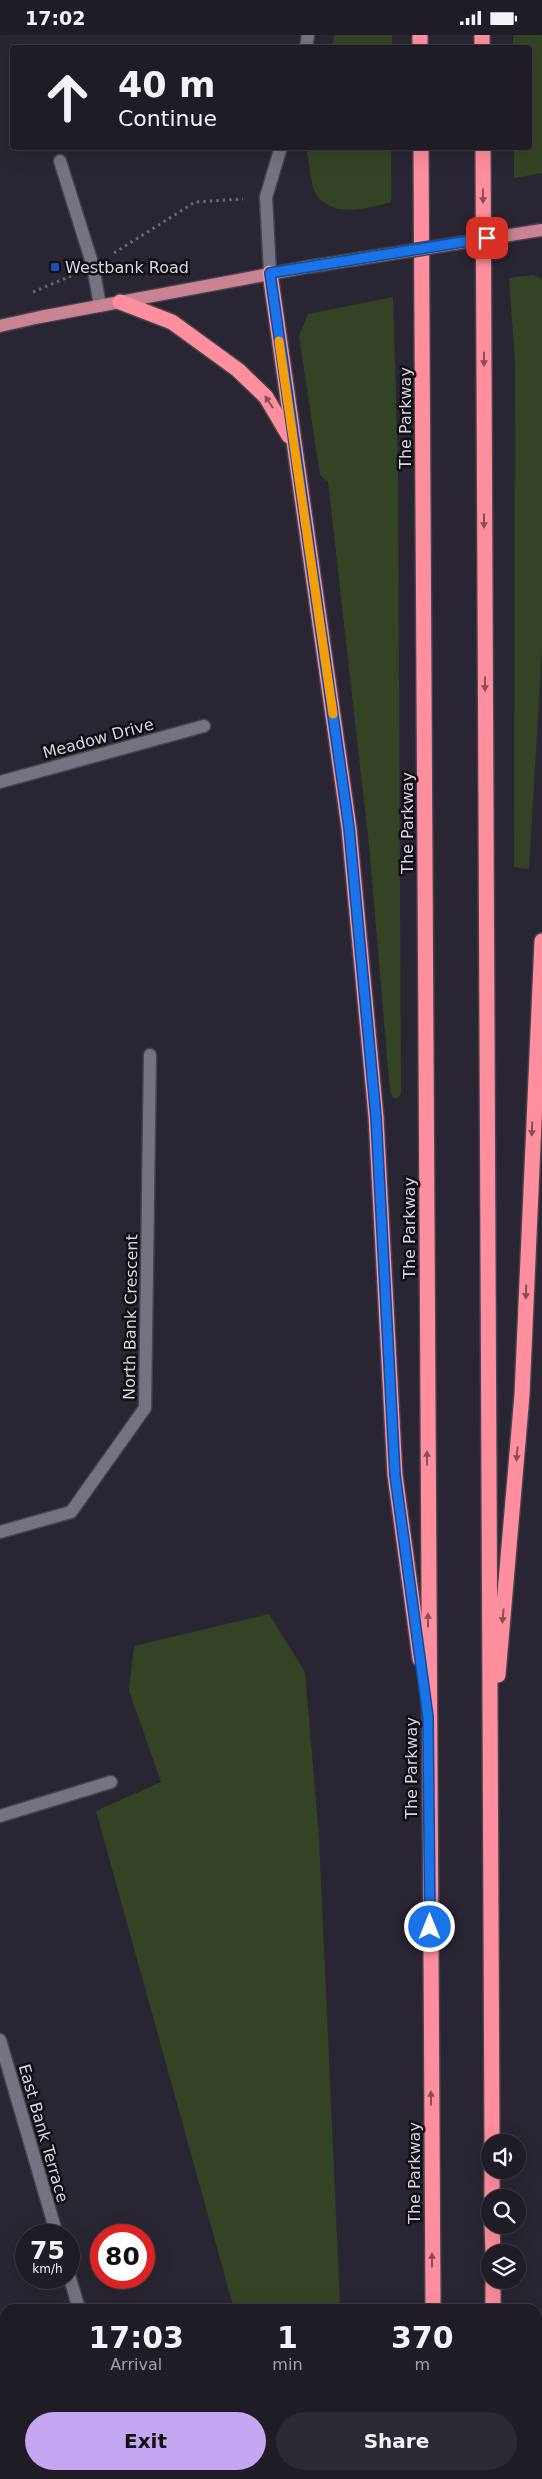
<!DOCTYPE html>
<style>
:root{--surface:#1f1c26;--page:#2c2932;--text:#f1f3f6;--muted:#a1a1a7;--line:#3c3a43;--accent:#c5a6f1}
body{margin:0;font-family:"DejaVu Sans",sans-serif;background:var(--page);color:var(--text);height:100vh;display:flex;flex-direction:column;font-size:19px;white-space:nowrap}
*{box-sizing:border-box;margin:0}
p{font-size:16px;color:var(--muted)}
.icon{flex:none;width:28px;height:28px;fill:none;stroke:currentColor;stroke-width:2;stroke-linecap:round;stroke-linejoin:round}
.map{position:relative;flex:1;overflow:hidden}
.details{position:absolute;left:0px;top:2269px;width:542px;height:176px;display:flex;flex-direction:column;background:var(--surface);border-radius:15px 15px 0 0;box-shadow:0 5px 20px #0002,0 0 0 1px var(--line)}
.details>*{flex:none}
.hud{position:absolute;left:10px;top:10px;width:522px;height:105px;border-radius:5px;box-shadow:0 5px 20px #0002,0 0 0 1px var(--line);background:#1f1c26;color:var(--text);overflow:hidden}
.buttons{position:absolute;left:481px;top:2099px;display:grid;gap:10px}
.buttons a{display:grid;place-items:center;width:45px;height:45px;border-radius:50%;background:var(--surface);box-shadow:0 5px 20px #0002,0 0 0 1px var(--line);font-size:25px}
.speed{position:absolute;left:15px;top:2189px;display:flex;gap:10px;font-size:25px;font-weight:700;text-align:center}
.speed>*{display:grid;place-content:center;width:65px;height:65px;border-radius:50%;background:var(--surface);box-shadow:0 5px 20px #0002,0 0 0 1px var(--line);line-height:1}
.speed small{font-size:12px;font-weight:400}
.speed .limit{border:8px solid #d22;background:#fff;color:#111}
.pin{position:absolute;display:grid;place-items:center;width:42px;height:42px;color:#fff;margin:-21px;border-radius:10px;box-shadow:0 2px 8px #0006}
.me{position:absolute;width:55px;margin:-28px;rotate:0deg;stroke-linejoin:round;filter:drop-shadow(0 0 4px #0008)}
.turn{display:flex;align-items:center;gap:18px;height:105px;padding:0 25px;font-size:22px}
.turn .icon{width:65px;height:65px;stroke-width:2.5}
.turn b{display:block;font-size:35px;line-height:42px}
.eta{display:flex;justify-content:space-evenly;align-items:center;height:85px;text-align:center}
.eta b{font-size:30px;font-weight:600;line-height:35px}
.cta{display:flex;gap:10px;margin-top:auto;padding:10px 25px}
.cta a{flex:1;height:58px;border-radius:30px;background:var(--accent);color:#111;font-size:20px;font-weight:600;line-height:58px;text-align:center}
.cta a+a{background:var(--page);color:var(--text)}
.status{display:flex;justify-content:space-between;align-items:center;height:35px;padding:0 25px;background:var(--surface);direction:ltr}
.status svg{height:14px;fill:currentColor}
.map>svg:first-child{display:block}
.green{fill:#354325}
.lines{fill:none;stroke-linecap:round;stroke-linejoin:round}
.lane-casing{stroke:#45424c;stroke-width:15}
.street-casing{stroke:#45424c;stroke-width:15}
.primary-casing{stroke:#45424c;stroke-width:15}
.highway-casing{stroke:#45424c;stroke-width:18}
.path{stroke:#6b6873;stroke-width:3;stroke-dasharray:2.5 4;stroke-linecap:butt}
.lane{stroke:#777281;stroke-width:12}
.street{stroke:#777281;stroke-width:12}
.primary{stroke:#c98392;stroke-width:12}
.highway{stroke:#ff8e9e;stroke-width:15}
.primary-bridge-casing{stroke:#45424c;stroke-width:15;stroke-linecap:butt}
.primary-bridge{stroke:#c98392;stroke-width:12}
.oneway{fill:#884e5a}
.route-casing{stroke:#114b97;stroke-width:12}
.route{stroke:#1a73e8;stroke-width:9}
.slow{stroke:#f59e0b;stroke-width:9}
.transit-dot{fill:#1a4fb4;stroke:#110f15;stroke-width:2}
.labels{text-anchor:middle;stroke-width:5;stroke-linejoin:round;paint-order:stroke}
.poi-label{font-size:16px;fill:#d8d6de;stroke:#110f15;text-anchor:start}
.street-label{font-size:16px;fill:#d8d6de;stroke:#110f15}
</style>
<div class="status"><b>17:02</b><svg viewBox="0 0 49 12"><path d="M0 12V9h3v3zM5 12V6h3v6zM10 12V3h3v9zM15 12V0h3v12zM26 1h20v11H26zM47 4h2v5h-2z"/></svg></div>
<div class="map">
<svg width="542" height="2444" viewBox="0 0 542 2444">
<rect width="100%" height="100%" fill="#292532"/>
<g class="green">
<polygon points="335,0 392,0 392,12 331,12"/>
<polygon points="513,0 542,0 542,138 514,143 514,113 530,112 530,12 513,12"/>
<path d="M 309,112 L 391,113 L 391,167 C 367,174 330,184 315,157 C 310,147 310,129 307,118 Z"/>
<polygon points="533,240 542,244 542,614 529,834 514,832 515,326 509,243"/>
<polygon points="393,262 398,431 401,1059 397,1064 393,1063 390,1056 369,810 328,447 320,440 299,301 308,279"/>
<polygon points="269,1579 305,1637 319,1802 340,2269 326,2274 234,2274 96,1776 161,1747 129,1656 134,1611"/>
</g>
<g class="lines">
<g class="lane-casing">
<polyline id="lane" points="60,126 93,231 100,271"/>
</g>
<g class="street-casing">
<g id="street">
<polyline points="306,12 308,0"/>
<polyline points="270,238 266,162 281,112"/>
<polyline points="0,747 204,691"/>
<polyline points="0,1497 71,1477 145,1373 150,1020"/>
<polyline points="0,1781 111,1747"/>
<polyline points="0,2005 57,2200"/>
<polyline points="69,2240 79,2274"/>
</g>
</g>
<g class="primary-casing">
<polyline id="primary" points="0,291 40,282 307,232"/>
</g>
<g class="highway-casing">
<g id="highway">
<polyline points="420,0 420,12"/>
<polyline points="482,0 482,12"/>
<polyline points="421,112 433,2274"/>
<polyline points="483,112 492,2108"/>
<polyline points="270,238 349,793 376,1082 395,1440 420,1624"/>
<polyline points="120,267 172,287 238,335 266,362 289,401"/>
<polyline points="498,1640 522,1360 542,906"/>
<polyline points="492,2135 492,2162"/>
<polyline points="492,2190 493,2218"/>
<polyline points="493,2245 493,2274"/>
<polyline points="434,2440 434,2444"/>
<polyline points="494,2440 494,2444"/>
</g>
</g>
<g class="path">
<polyline points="114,218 195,167 243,164"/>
<polyline points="33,257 71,241"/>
</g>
<use href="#lane" class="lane"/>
<use href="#street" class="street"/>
<use href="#primary" class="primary"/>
<use href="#highway" class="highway"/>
<g class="primary-bridge-casing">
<polyline id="primary-bridge" points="307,232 542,195"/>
</g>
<use href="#primary-bridge" class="primary-bridge"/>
</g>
<defs><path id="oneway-solid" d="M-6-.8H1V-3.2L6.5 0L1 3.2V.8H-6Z" transform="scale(1.25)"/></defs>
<g class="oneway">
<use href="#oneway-solid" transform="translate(483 161) rotate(90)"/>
<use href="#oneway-solid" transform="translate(484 324) rotate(90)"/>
<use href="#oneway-solid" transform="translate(269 367) rotate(-123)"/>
<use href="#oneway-solid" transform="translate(484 486) rotate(90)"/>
<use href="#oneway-solid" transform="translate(485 649) rotate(90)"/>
<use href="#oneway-solid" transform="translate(532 1094) rotate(92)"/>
<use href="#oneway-solid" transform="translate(526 1257) rotate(92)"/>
<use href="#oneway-solid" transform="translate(517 1419) rotate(95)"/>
<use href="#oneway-solid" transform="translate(427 1423) rotate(-90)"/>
<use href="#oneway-solid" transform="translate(503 1581) rotate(95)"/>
<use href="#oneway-solid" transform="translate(428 1585) rotate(-90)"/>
<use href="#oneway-solid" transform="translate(431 2063) rotate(-90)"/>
<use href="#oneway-solid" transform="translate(432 2225) rotate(-90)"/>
</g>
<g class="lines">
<g class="route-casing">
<polyline id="route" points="430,1892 428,1682 395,1440 376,1082 349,793 270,238 487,203"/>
</g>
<use href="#route" class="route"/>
<polyline class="slow" points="279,306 333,679"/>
</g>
<rect class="transit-dot" x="50" y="227" width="10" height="10" rx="2.5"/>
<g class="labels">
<g class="poi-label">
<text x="65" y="238">Westbank Road</text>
</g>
<g class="street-label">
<text transform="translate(405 383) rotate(-90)" y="6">The Parkway</text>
<text transform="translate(98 703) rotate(-15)" y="6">Meadow Drive</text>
<text transform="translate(407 788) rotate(-90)" y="6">The Parkway</text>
<text transform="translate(409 1193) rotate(-90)" y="6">The Parkway</text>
<text transform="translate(130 1282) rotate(-89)" y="6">North Bank Crescent</text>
<text transform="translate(411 1733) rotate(-90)" y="6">The Parkway</text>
<text transform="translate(44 2098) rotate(74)" y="6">East Bank Terrace</text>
<text transform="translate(414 2138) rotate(-90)" y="6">The Parkway</text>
</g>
</g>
</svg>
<div class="buttons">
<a><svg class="icon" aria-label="sound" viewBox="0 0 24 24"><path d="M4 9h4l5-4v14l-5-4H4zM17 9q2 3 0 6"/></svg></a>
<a><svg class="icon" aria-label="search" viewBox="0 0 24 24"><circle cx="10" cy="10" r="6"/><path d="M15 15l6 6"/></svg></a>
<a><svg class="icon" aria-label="layers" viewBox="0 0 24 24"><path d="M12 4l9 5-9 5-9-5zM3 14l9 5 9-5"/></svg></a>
</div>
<div class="speed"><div>75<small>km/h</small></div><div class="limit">80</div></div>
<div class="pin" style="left:487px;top:203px;background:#d93025"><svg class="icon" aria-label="arrive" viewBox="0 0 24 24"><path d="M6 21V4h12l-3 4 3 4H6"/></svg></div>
<svg class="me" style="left:430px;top:1892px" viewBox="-20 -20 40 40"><circle r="17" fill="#1a73e8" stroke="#fff" stroke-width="3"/><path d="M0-11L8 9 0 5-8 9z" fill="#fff"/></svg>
<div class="hud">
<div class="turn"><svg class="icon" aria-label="ahead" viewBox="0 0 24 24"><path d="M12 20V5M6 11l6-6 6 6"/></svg><div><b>40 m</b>Continue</div></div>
</div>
<section class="details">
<div class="eta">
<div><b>17:03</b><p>Arrival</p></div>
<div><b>1</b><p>min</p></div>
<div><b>370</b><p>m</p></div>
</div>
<div class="cta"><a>Exit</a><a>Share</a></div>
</section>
</div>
